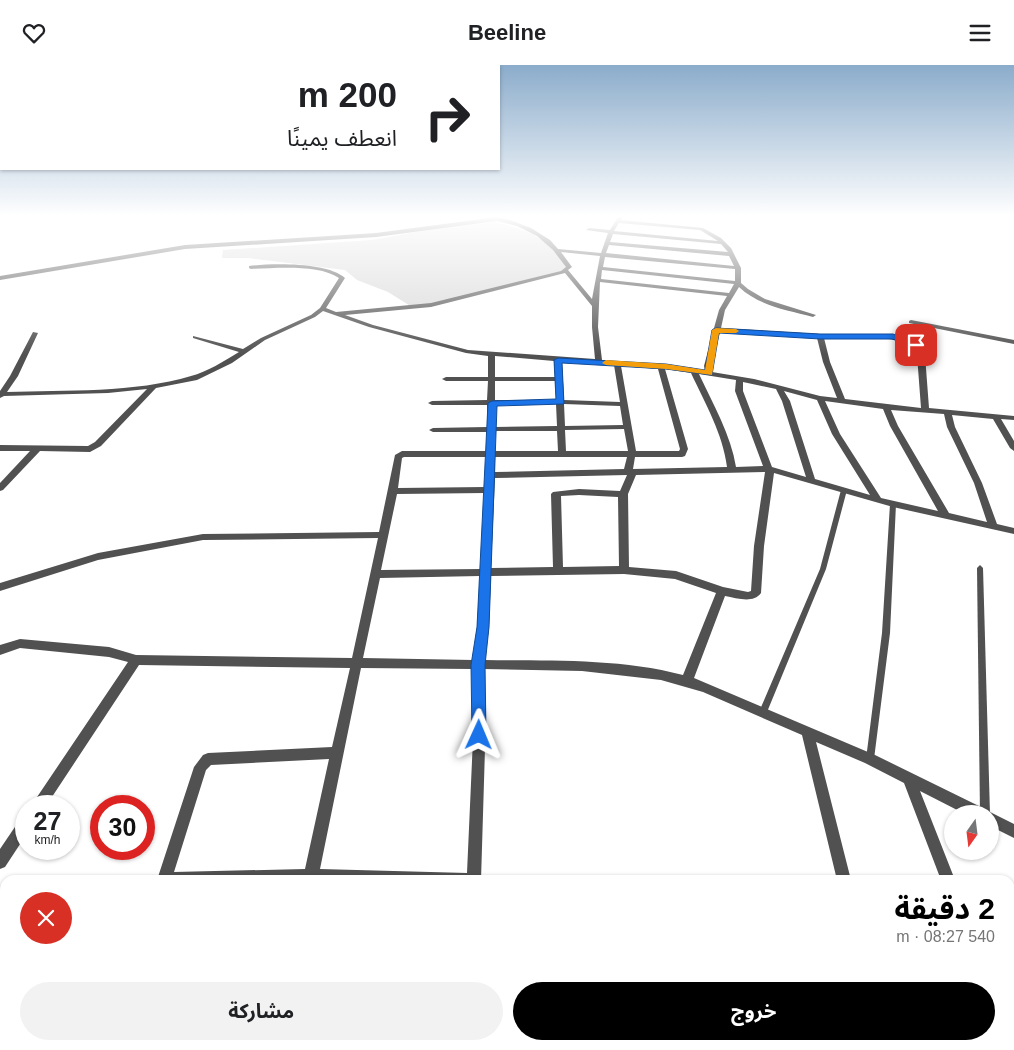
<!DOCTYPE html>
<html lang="ar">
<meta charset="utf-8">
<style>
:root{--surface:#fff;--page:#f2f2f2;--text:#202124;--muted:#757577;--accent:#000}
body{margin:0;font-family:Helvetica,"Noto Sans Arabic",sans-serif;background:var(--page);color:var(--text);direction:rtl;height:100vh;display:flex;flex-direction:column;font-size:19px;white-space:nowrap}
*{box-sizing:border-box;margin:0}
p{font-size:16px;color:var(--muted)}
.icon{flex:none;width:28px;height:28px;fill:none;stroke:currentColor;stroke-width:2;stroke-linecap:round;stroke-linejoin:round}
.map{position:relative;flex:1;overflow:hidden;direction:ltr}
.sheet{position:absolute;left:0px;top:810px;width:1015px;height:175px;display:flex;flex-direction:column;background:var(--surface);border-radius:15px 15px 0 0;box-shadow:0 1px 4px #0004;direction:rtl}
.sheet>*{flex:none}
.banner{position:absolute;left:0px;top:0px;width:500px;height:105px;box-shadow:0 1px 4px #0004;direction:rtl;background:#fff;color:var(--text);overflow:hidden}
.needle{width:32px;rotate:194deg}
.buttons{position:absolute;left:944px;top:740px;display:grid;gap:10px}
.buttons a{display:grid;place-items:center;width:55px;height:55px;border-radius:50%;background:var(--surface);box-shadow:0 1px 4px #0004;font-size:25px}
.speed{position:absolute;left:15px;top:730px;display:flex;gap:10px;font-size:25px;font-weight:700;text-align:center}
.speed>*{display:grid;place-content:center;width:65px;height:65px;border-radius:50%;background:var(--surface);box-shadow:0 1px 4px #0004;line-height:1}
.speed small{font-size:12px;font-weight:400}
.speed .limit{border:8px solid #d22;background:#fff;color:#111}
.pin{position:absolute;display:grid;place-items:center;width:42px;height:42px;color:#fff;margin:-21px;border-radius:10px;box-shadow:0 2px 8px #0006}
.me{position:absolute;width:55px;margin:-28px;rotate:1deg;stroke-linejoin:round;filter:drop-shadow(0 0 4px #0008)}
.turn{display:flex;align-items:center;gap:18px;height:105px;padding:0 20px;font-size:22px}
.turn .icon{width:65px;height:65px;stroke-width:2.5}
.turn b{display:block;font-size:35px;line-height:42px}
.round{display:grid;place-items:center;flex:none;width:52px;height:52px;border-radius:26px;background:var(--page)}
.summary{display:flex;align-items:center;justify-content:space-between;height:85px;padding:0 20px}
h1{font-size:30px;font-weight:700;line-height:38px;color:var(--accent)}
.cta{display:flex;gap:10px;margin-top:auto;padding:10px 20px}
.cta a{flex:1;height:58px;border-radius:30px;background:var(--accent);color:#fff;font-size:20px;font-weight:700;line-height:58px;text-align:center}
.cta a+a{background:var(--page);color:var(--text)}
header{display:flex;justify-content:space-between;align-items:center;height:65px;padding:0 20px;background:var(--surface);font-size:22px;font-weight:700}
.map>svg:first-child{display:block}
.green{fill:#d8d8d8}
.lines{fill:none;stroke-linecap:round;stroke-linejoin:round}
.service{fill:#515151;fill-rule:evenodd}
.minor{fill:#515151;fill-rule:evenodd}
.route{fill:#1a73e8;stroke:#114b97}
.slow{fill:#f59e0b}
</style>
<header><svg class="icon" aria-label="menu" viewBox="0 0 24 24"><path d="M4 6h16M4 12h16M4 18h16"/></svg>Beeline<svg class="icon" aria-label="heart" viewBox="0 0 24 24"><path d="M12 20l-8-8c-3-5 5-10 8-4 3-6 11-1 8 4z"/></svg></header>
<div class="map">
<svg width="1014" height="985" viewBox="0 0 1014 985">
<rect width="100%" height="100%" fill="#fff"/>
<path class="green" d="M 495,157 C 529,166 548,171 567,204 L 560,208 L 431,241 L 412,242 L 388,227 L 357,215 L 345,205 L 249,193 L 222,193 L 223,185 L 372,175 L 422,166 Z"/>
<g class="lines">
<g class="service">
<polygon points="844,423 847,425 826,504 767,647 766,650 763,651 760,650 759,647 820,504 841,425"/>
<polygon points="893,437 896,439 890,568 874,694 873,697 870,698 867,697 866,694 882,568 890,439"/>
<polygon points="980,500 983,503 990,749 980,749 977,503"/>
<polygon points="766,980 778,980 779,985 767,985"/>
</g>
<g class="minor">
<path d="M 497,152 L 510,155 L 531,163 L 550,175 L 558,184 L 601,188 L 608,168 L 586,165 L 589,163 L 610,165 L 618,152 L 622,152 L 621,155 L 703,163 L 721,173 L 731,183 L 741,203 L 741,218 L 748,224 L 765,234 L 816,250 L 813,252 C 787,245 759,241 739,222 L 725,245 L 721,263 L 820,269 L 881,269 L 907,273 L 918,279 L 925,290 L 929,343 L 1014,351 L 1014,355 L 1001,354 L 1014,376 L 1014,386 L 1010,383 L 993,354 L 952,350 L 955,362 L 982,418 L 997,459 L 1014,463 L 1014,469 L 893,442 L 774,408 L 764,481 L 761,528 C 753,539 737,533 725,531 L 694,613 L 875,690 L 985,744 L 987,749 L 990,747 L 1014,759 L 1014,773 L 990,761 L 990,749 L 965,749 L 920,726 L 955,815 L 941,815 L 904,718 L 865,698 L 816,677 L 851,815 L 837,815 L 802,670 L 703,627 L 661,615 L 582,606 L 484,604 L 486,651 L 481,815 L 157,815 L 194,702 L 203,690 L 208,688 L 332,682 L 350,603 L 139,600 L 46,741 L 31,741 L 128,597 L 109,592 L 20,583 L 0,590 L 0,580 L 20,574 L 109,582 L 136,590 L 352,593 L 378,473 L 203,475 L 98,495 L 0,526 L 0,518 L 98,488 L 203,469 L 379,467 L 395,390 L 402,386 L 486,386 L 487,367 L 433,367 L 429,365 L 433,363 L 487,362 L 487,340 L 432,340 L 428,338 L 432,336 L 487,335 L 488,316 L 446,316 L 442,314 L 446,312 L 488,312 L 488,291 L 466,288 L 369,262 L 323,246 L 315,252 L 265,275 L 232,298 L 197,315 L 156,323 L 101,381 L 90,387 L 40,386 L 3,425 L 0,426 L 0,418 L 30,386 L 0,386 L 0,380 L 88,381 L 95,377 L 147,324 L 108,328 L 4,331 L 0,333 L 0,326 L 10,311 L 33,267 L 38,268 L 18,311 L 7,327 C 65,325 135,328 191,311 C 207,307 224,296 239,287 L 193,273 L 193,271 L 243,284 L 261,273 L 311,250 L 320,243 L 339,213 C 319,199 275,203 251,204 L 249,203 L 249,201 C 272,198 328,197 345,213 L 326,243 L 336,247 L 431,238 L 561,206 L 566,202 L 553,185 L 537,171 L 517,161 L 497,156 L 376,172 L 185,184 L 0,215 L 0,211 L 185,180 L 376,168 ZM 619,158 L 700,165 L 718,176 L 614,166 ZM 613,169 L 721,179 L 728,187 L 610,177 ZM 609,180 L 729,191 L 734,201 L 606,188 ZM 561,187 L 600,191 L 592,234 L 568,205 L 572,202 ZM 605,192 L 735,204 L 735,216 L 603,202 ZM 602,205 L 734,219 L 729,228 L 601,214 ZM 565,208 L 592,241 L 592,262 L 595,294 L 468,285 L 373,260 L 345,250 L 431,242 ZM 600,217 L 727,231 L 719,245 L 714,263 L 712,265 L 713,267 L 704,301 L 705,306 L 693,303 L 666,300 L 602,295 L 598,262 ZM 720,267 L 817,273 L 823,297 L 837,333 L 820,331 L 754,314 L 712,307 L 712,301 ZM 824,273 L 881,273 L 903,276 L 913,281 L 917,290 L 921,343 L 845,334 L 830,297 ZM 495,291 L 554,296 L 555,312 L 495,312 ZM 562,296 L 614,300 L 620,337 L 564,335 ZM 621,301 L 658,304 L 680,384 L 679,386 L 636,386 ZM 665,304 L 691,308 C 705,338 723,369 727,402 L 633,404 L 635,392 L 682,392 L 685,391 L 688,384 ZM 699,309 L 736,315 L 735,326 L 763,401 L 736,402 C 731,370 713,339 699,309 ZM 495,316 L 555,316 L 556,335 L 495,335 ZM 743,317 L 776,324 L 782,336 L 806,412 L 772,402 L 743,326 ZM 784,326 L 817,335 L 832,369 L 870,430 L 815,414 L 790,336 ZM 825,336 L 883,344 L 890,361 L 938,446 L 881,433 L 840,369 ZM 556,339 L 557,361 L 495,362 L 495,340 ZM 564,339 L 620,341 L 623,360 L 565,361 ZM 891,345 L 944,349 L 947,362 L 974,418 L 987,457 L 949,448 L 898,361 ZM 624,364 L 628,386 L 566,386 L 565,365 ZM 495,366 L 557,366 L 558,386 L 495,386 ZM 404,392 L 486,392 L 486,422 L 398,423 L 402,393 ZM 495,392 L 627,392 L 624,404 L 495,407 ZM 765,407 L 754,481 L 751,526 L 748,527 L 723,522 L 676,506 L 629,502 L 628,429 L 636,410 ZM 627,410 L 620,426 L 579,424 L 553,427 L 551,429 L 553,502 L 491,503 L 495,413 ZM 485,428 L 481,504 L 381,505 L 397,429 ZM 579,430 L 618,432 L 619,501 L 563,502 L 561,431 ZM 624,509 L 675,514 L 716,528 L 683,610 C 619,593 550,596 485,595 L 489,562 L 491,511 ZM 480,511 L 477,562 L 473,595 L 363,593 L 380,513 ZM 361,603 L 472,604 L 474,651 L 467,808 L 320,804 ZM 329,694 L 305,804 L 174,807 L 206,705 L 211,700 Z"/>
<polygon points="911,255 1014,275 1014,279 909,258 909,256"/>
<polygon points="26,751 26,770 5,802 0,804 0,784 21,753"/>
<polygon points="1010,968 1014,970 1014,985 1004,985 1003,980 1010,980"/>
<polygon points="101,980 119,980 117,985 99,985"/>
<polygon points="270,980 288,980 287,985 269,985"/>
<polygon points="458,980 476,980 475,985 457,985"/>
<polygon points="878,980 896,980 898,985 880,985"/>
</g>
</g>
<linearGradient id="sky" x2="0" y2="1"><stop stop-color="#8baccb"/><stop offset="0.52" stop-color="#fff"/><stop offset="1" stop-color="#fff" stop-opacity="0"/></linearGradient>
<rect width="1014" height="290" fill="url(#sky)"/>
<polygon class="route" points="716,263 820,269 893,269 920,280 916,282 892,274 820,274 719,268 712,310 666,304 562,298 564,339 497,341 489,562 485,600 486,670 484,674 479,676 474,674 472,670 471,600 477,562 488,338 492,336 556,334 554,295 558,293 666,299 705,305 712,265"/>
<polygon class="slow" points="716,263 736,264 739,266 736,268 719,268 712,310 666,304 606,300 602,298 606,295 666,299 705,305 712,265"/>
</svg>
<div class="buttons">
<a><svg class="needle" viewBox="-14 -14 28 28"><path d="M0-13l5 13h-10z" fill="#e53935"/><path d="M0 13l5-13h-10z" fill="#757577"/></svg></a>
</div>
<div class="speed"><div>27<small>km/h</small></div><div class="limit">30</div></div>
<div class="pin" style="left:916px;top:280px;background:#d93025"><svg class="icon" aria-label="arrive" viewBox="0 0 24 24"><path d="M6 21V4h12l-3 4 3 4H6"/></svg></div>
<svg class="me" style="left:479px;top:670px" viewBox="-20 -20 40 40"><path d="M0-17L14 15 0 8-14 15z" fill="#1a73e8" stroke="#fff" stroke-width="4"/></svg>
<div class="banner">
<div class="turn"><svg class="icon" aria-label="right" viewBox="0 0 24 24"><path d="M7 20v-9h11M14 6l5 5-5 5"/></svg><div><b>200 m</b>انعطف يمينًا</div></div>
</div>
<section class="sheet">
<div class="summary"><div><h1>2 دقيقة</h1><p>540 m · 08:27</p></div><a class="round" style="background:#d93025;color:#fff"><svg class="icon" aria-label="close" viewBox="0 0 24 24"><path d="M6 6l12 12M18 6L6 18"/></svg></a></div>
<div class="cta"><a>خروج</a><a>مشاركة</a></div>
</section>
</div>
